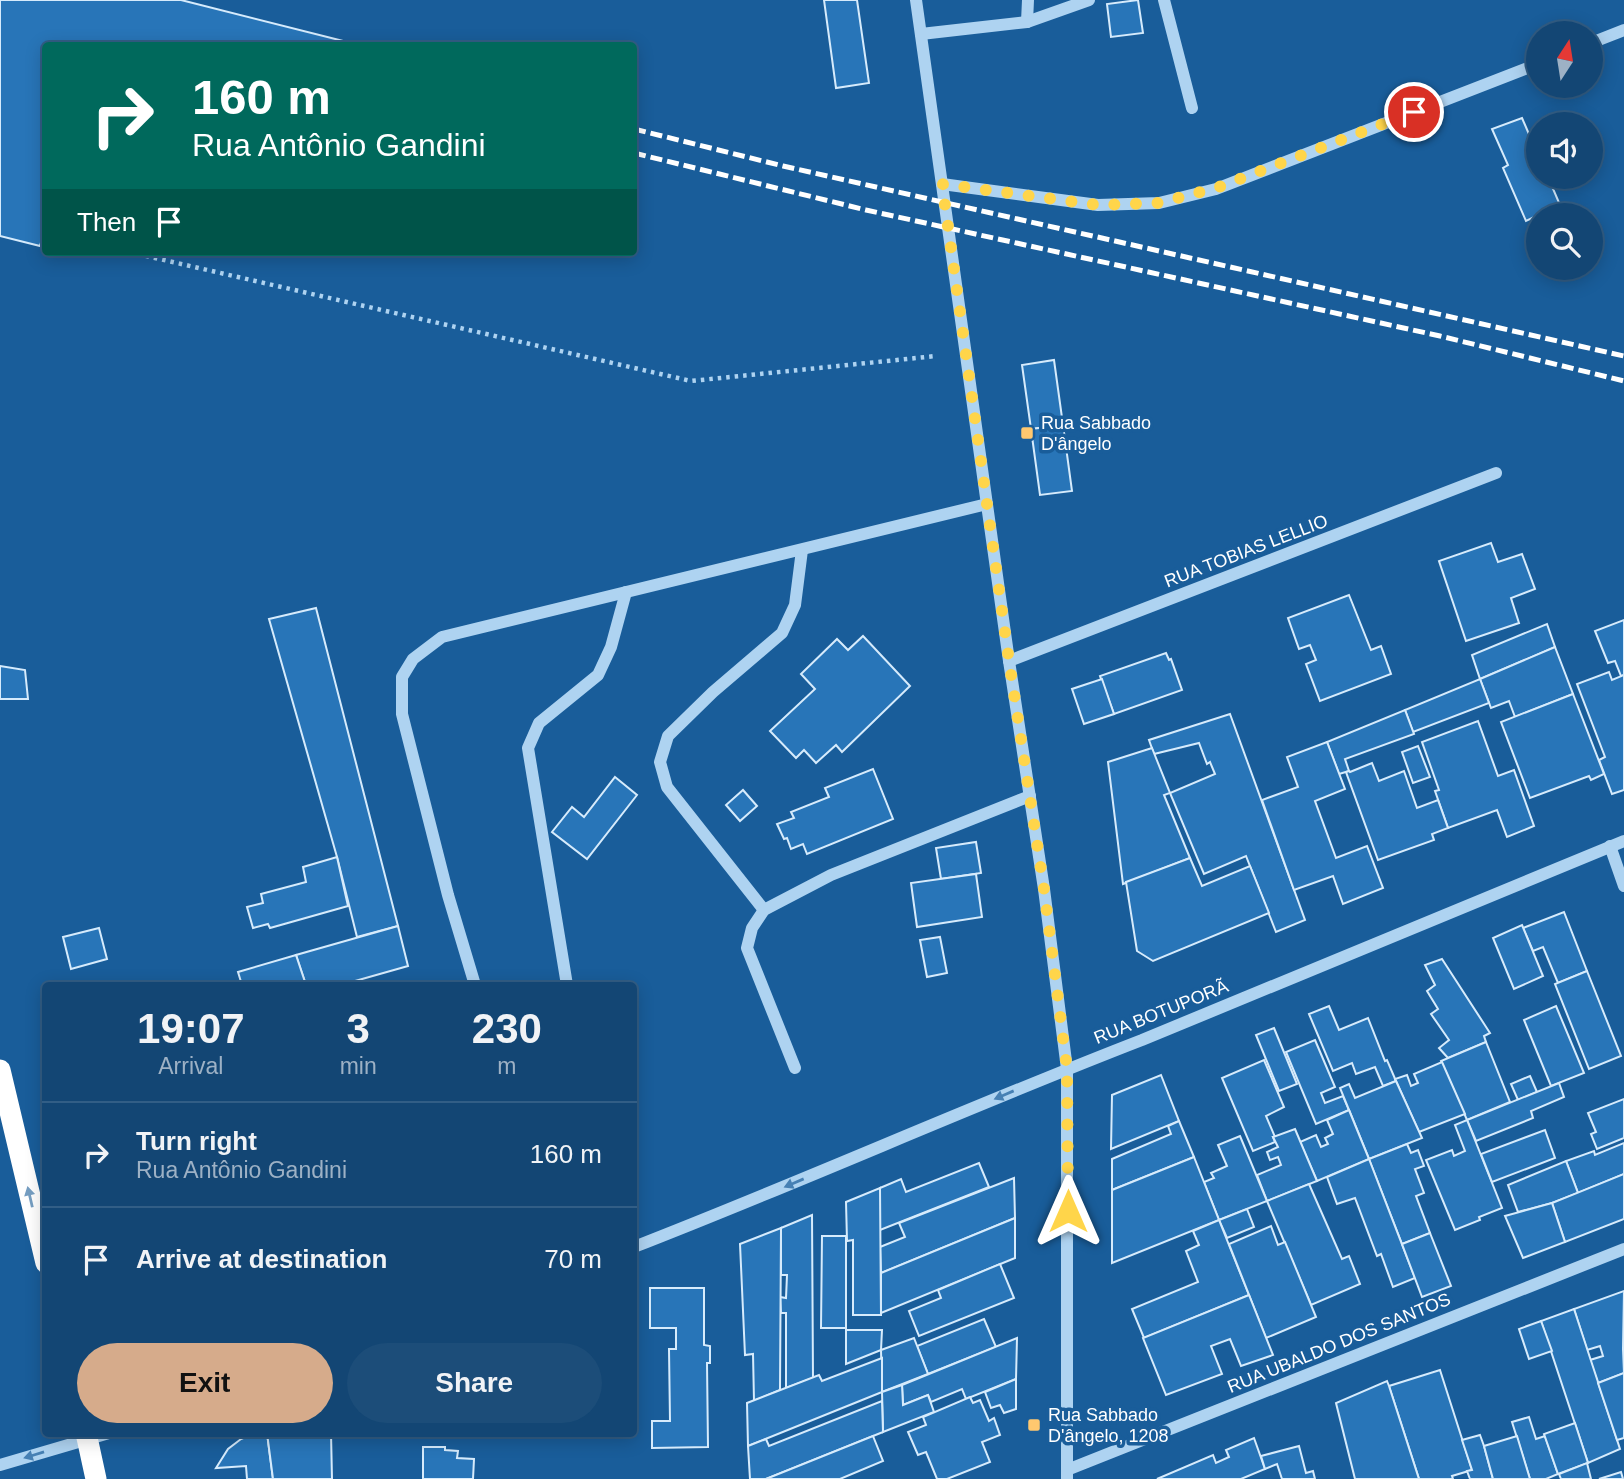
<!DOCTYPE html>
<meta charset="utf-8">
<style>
:root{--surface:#134674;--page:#1c4d79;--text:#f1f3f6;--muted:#9db1c5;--line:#325e86;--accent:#d6ab8b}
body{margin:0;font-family:Helvetica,sans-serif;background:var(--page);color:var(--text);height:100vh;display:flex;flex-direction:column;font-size:26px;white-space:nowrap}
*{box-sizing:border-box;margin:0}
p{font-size:23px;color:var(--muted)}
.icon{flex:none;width:38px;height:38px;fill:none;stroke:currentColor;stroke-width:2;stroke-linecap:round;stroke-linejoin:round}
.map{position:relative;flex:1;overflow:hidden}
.details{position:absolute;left:42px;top:982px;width:595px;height:455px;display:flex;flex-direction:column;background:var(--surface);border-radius:7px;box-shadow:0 4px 18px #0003,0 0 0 2px var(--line)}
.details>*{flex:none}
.banner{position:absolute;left:42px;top:42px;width:595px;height:214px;border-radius:7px;box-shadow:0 4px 18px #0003,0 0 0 2px var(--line);background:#00695c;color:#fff;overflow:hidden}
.needle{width:46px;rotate:12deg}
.buttons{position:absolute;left:1526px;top:21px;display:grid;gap:14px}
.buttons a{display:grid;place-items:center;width:77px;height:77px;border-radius:50%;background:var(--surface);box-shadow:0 4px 18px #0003,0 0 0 2px var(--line);font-size:35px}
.pin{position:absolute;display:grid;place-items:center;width:60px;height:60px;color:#fff;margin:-30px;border:4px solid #fff;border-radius:50%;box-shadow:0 2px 7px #0007}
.me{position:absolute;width:77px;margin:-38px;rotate:0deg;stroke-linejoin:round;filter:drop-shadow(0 0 5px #0008)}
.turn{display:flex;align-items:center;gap:24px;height:147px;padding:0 35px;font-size:32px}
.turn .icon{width:91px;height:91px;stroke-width:2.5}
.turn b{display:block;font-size:49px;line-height:60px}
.then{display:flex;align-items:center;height:66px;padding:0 35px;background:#0003;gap:14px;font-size:26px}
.eta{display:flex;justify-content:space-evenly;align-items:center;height:119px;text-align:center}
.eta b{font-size:42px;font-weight:700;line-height:49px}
.button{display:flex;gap:14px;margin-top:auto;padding:14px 35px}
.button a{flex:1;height:80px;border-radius:42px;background:var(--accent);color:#111;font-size:28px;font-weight:700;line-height:80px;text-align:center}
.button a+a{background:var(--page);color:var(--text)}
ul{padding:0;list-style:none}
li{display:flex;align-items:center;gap:21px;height:105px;padding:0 35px;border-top:2px solid var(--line)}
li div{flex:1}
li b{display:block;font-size:26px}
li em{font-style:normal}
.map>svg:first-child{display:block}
.building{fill:#2875b8;stroke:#d6ebfc;stroke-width:2}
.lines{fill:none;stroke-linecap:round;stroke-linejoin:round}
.path{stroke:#aed3f1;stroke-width:4.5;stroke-dasharray:3.5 5;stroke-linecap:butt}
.minor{stroke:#aed3f1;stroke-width:12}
.highway{stroke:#fff;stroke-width:21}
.rail{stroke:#fff;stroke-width:5;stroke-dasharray:12 5;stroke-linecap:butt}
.oneway{fill:#4680b4}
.oneway2{fill:#759ec2}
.route{stroke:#ffd54a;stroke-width:12;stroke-dasharray:0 21.6}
.poi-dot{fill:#ffc86f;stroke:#195d9a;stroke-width:2.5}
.labels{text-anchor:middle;stroke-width:7;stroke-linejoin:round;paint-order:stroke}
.poi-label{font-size:18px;fill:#fff;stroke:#195d9a;text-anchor:start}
.street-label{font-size:18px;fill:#fff;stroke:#195d9a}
</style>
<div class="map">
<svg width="1624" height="1479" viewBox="0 0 1624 1479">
<rect width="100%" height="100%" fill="#195d9a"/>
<g class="building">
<polygon points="0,0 181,0 363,46 46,46 46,224 40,246 0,236"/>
<polygon points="824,0 857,0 869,83 836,88"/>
<polygon points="1138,0 1143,33 1111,37 1107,4"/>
<polygon points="1522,118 1538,155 1538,177 1548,177 1560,205 1526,221 1503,168 1508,165 1492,129"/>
<polygon points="1560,205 1565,215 1541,215 1540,214"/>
<polygon points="1054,360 1063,425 1031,429 1022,365"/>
<polygon points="1063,425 1072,491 1040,495 1031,429"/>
<polygon points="1491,543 1498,562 1522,554 1535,589 1511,598 1519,623 1466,641 1439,561"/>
<polygon points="1349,595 1371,650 1381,646 1391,674 1320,701 1306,664 1316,660 1310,645 1299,649 1288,618"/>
<polygon points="316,608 398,926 357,937 337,857 269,619"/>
<polygon points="1624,620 1624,675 1621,676 1615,661 1608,663 1595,631"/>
<polygon points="1547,624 1555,647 1480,679 1472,655"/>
<polygon points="863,636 910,686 842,752 836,745 816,763 804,750 796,758 770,731 815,689 801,674 837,639 848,650"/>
<polygon points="1555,647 1573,694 1515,717 1509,701 1491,708 1480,679"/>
<polygon points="1166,653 1169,660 1171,659 1182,690 1114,714 1100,676"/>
<polygon points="0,666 25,670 28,699 0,699"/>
<polygon points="1609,672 1612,680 1624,675 1624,790 1612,794 1599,760 1605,757 1577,684"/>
<polygon points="1102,679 1114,714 1084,724 1072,689"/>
<polygon points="1480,679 1489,703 1413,732 1405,710"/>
<polygon points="1573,694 1604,774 1591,780 1589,776 1530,798 1501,722"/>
<polygon points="1405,710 1414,734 1345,759 1349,771 1339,774 1327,742"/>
<polygon points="1230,714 1305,920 1276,932 1246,856 1204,874 1170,793 1215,774 1210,762 1207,764 1199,743 1154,754 1149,740"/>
<polygon points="1478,721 1498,776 1514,770 1534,826 1507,837 1497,810 1448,828 1435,791 1439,790 1422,742"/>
<polygon points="1327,742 1345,789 1315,801 1336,858 1367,846 1383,888 1343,904 1333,876 1294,890 1262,800 1298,787 1287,757"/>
<polygon points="1418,746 1430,777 1413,783 1402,752"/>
<polygon points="1152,748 1170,793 1164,795 1190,858 1123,884 1108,762"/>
<polygon points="1372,763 1379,781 1404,771 1417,808 1438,800 1448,828 1432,834 1434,840 1378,860 1346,772 1349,771 1350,772"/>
<polygon points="873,769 893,819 807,854 803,844 791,849 787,838 784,839 777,824 794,818 791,812 829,797 825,788"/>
<polygon points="615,777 637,795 587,859 552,832 572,807 584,817"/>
<polygon points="743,790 757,806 740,821 726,805"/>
<polygon points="976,842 981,873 941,879 936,848"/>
<polygon points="337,857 348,906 270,928 268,924 253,928 247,907 263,903 261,894 306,882 303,867"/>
<polygon points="1190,858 1202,886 1250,866 1269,913 1153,961 1137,951 1126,882"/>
<polygon points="976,874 982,917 917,927 911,883"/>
<polygon points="1564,912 1587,971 1558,983 1543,947 1533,951 1523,928"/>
<polygon points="1522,925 1543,976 1514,989 1493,938"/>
<polygon points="398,926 408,966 341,985 306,985 296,955"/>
<polygon points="99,928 107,959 71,969 63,937"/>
<polygon points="940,937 947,973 927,977 920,940"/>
<polygon points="296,955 306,985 242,985 238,972"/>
<polygon points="1442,959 1490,1033 1484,1036 1486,1042 1448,1058 1439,1048 1449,1040 1431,1014 1438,1009 1427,991 1435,985 1425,965"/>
<polygon points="1587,971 1621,1056 1589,1069 1555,984"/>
<polygon points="1329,1006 1339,1030 1368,1018 1385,1061 1387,1060 1396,1081 1383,1086 1375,1067 1356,1074 1352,1063 1333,1071 1309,1014"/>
<polygon points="1556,1006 1584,1073 1551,1086 1524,1020"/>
<polygon points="1274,1028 1297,1084 1279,1091 1256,1035"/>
<polygon points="1315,1040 1335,1087 1321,1093 1325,1103 1343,1096 1349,1110 1316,1124 1286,1052"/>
<polygon points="1486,1042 1510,1102 1467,1120 1441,1061"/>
<polygon points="1264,1060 1284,1107 1266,1116 1275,1137 1273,1137 1275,1142 1253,1151 1222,1078"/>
<polygon points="1442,1062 1465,1114 1419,1132 1395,1079 1407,1075 1411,1086 1418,1083 1414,1074"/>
<polygon points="1161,1075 1179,1121 1111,1149 1112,1095"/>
<polygon points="1530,1076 1537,1092 1518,1100 1511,1084"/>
<polygon points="1396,1081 1422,1138 1369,1159 1340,1088 1349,1084 1355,1098"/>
<polygon points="1559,1083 1564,1097 1531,1111 1533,1118 1476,1141 1467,1120"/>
<polygon points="1624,1099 1624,1138 1597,1149 1591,1134 1596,1132 1588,1113"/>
<polygon points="1349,1110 1369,1159 1317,1181 1300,1142 1316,1135 1321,1147 1328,1144 1325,1138 1333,1134 1327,1120"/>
<polygon points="1467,1120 1502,1208 1479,1217 1480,1220 1455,1230 1426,1160 1452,1150 1454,1156 1465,1151 1455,1125"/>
<polygon points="1179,1121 1194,1157 1112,1190 1112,1159 1171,1134 1168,1126"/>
<polygon points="1295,1129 1317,1181 1267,1201 1257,1175 1281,1165 1278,1157 1270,1160 1267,1152 1278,1147 1273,1137"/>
<polygon points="1545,1130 1555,1158 1492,1182 1481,1154"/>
<polygon points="1240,1136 1267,1201 1219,1220 1204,1182 1214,1178 1211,1173 1227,1166 1218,1145"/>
<polygon points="1624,1143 1624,1174 1578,1193 1566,1161 1594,1151 1595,1155"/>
<polygon points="1407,1144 1411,1153 1418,1150 1424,1166 1415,1169 1424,1193 1416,1196 1430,1233 1402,1244 1369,1159"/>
<polygon points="1194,1157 1219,1220 1112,1263 1112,1190"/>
<polygon points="1369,1159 1415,1278 1393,1287 1381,1254 1377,1256 1355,1198 1337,1204 1327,1177"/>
<polygon points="1566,1161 1578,1193 1552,1203 1518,1212 1508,1185"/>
<polygon points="979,1163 989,1187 880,1230 880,1188 901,1179 906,1192"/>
<polygon points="1624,1174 1624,1219 1565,1242 1552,1203"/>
<polygon points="1014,1178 1015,1218 881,1273 880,1247 905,1237 899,1223"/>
<polygon points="1309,1184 1342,1259 1349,1256 1360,1284 1311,1305 1267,1201"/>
<polygon points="880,1188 881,1315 853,1315 853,1240 847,1241 846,1202"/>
<polygon points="1552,1203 1565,1242 1523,1258 1505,1216"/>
<polygon points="1247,1209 1254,1227 1227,1238 1219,1220"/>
<polygon points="812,1215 813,1378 786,1388 786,1313 781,1313 780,1297 786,1298 787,1275 781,1275 781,1228"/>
<polygon points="1015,1218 1015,1258 881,1313 881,1273"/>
<polygon points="1219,1220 1249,1295 1144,1338 1132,1309 1198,1282 1186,1251 1199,1245 1193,1231"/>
<polygon points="1271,1226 1278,1245 1285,1242 1316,1317 1266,1338 1229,1244"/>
<polygon points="781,1228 780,1390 754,1401 753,1354 745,1355 740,1244"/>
<polygon points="1430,1233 1451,1286 1422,1297 1402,1244"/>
<polygon points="822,1236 846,1236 846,1328 821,1328"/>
<polygon points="1000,1264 1014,1298 919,1336 909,1311 941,1298 938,1290"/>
<polygon points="650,1288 704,1288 704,1345 710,1346 710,1363 707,1363 708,1447 652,1448 652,1421 670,1421 669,1349 676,1349 676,1328 650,1328"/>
<polygon points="1624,1291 1623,1349 1624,1373 1598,1383 1590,1360 1603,1356 1600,1346 1587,1350 1574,1309"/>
<polygon points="1249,1295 1273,1355 1241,1366 1230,1339 1211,1346 1222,1374 1166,1395 1143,1338"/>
<polygon points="1574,1309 1620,1449 1588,1463 1541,1321"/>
<polygon points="984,1319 996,1347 928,1374 917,1346"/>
<polygon points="1541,1321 1552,1351 1529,1359 1519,1329"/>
<polygon points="846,1330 882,1330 881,1350 846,1364"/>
<polygon points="914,1338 928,1374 882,1392 881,1350"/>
<polygon points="1017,1338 1016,1379 966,1399 962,1389 931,1402 928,1395 903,1405 902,1385"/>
<polygon points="882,1358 882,1392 748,1446 747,1403 819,1375 822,1381"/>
<polygon points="1440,1370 1472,1470 1452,1476 1453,1479 1419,1479 1389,1386"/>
<polygon points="1624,1373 1624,1438 1617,1440 1598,1383"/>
<polygon points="1016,1379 1016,1409 1004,1413 1000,1405 991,1408 985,1392"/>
<polygon points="1387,1381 1389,1386 1419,1479 1355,1479 1336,1403"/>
<polygon points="902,1385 903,1405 928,1395 934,1412 883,1432 882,1392"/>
<polygon points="970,1397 973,1403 980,1400 989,1421 994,1418 1000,1435 982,1442 990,1462 947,1479 937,1479 926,1452 918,1455 908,1432 926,1425 923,1417"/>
<polygon points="882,1401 883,1432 766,1479 750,1479 748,1446 766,1439 769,1446"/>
<polygon points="1529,1417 1536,1439 1545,1436 1558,1474 1546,1479 1530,1479 1512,1422"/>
<polygon points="1575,1423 1588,1463 1558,1474 1544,1434"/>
<polygon points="255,1433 267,1433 273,1479 247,1479 246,1466 216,1468 228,1449 241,1439"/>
<polygon points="267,1433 331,1433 332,1479 273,1479"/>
<polygon points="1480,1435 1484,1446 1493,1479 1470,1479 1467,1471 1472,1470 1462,1440"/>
<polygon points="873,1436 883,1461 840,1479 766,1479"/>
<polygon points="1517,1436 1530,1479 1493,1479 1484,1446"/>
<polygon points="1254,1438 1265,1469 1241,1479 1157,1479 1213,1455 1216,1463 1229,1457 1226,1450"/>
<polygon points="1299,1446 1306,1473 1313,1471 1315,1479 1282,1479 1277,1464 1265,1469 1261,1456"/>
<polygon points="423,1447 445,1447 445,1450 458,1451 457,1458 474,1459 473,1479 423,1479"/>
<polygon points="1587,1463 1591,1479 1561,1479 1559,1474"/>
<polygon points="1621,1472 1623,1479 1599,1479"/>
</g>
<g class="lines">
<g class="path">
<polyline points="43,232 46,233"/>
<polyline points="129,252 691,381 936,356"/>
</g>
<g class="minor">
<polyline points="916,0 1009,661 1044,889 1067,1069 1067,1479"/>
<polyline points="1164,0 1192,108"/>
<polyline points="1027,22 1028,0"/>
<polyline points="921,34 1027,22 1089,0"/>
<polyline points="1591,43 1624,30"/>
<polyline points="942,184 1098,205 1159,203 1216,189 1538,64"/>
<polyline points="1009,661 1496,473"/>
<polyline points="1610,846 1624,886"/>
<polyline points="764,910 667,787 660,762 668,736 713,692 782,633 795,605 802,550"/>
<polyline points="475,985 448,895 402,714 402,677 413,659 442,637 987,504"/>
<polyline points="567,985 528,748 539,723 598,675 611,647 626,592"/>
<polyline points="795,1068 747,948 752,928 764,910 831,875 1030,796"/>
<path d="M 634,1247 C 804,1181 971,1106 1142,1040 L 1624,841"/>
<polyline points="0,1465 109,1433"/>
<polyline points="1067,1470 1624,1249"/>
</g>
<g class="highway">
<polyline points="0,1070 46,1263"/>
<polyline points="86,1433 96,1479"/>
</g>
<g class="rail">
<polyline points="634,129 783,166 1624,356"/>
<polyline points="634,153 866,210 1440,336 1624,381"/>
</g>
</g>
<defs><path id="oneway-solid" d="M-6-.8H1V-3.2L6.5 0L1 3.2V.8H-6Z" transform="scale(1.75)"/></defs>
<g class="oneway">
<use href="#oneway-solid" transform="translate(1004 1095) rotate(157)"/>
<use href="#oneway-solid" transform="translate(794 1183) rotate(157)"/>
<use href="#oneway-solid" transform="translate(34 1455) rotate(163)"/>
</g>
<use class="oneway2" href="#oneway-solid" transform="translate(30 1197) rotate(-103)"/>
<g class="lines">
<polyline class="route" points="1068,1211 1067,1069 1044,889 1009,661 942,184 1098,205 1158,203 1216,188 1414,112"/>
</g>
<g class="poi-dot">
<rect x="1020" y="426" width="14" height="14" rx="3.5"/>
<rect x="1027" y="1418" width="14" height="14" rx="3.5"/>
</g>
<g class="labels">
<g class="poi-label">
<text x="1041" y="429">Rua Sabbado<tspan x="1041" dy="21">D'ângelo</tspan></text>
<text x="1048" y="1421">Rua Sabbado<tspan x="1048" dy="21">D'ângelo, 1208</tspan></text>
</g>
<g class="street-label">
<text transform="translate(1246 551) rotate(-21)" y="6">RUA TOBIAS LELLIO</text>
<text transform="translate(1161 1012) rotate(-22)" y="6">RUA BOTUPORÃ</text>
<text transform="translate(1339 1343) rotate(-22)" y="6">RUA UBALDO DOS SANTOS</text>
</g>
</g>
</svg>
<div class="buttons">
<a><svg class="needle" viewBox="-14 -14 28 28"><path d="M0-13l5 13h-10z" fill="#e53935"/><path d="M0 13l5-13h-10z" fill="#9db1c5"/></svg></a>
<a><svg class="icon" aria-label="sound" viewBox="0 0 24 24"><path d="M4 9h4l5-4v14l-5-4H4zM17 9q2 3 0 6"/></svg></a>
<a><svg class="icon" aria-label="search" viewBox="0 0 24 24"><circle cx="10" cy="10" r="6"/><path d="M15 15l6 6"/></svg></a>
</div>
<div class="pin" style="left:1414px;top:112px;background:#d93025"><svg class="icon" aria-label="arrive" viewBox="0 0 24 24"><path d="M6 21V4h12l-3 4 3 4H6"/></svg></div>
<svg class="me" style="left:1068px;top:1211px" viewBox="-20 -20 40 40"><path d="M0-17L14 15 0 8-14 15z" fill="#ffd54a" stroke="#fff" stroke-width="4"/></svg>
<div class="banner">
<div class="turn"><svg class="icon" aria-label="right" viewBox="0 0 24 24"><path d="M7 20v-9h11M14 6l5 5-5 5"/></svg><div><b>160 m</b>Rua Antônio Gandini</div></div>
<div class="then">Then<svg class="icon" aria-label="arrive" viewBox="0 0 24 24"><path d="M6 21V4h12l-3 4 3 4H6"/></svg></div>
</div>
<section class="details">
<div class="eta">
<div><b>19:07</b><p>Arrival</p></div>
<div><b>3</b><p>min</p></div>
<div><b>230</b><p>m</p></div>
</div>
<ul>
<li><svg class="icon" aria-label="right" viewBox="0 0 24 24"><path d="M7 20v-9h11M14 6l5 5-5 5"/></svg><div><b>Turn right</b><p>Rua Antônio Gandini</p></div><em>160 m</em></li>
<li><svg class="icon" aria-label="arrive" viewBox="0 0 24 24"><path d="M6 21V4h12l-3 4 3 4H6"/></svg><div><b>Arrive at destination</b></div><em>70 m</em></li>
</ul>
<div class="button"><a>Exit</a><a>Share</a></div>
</section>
</div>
